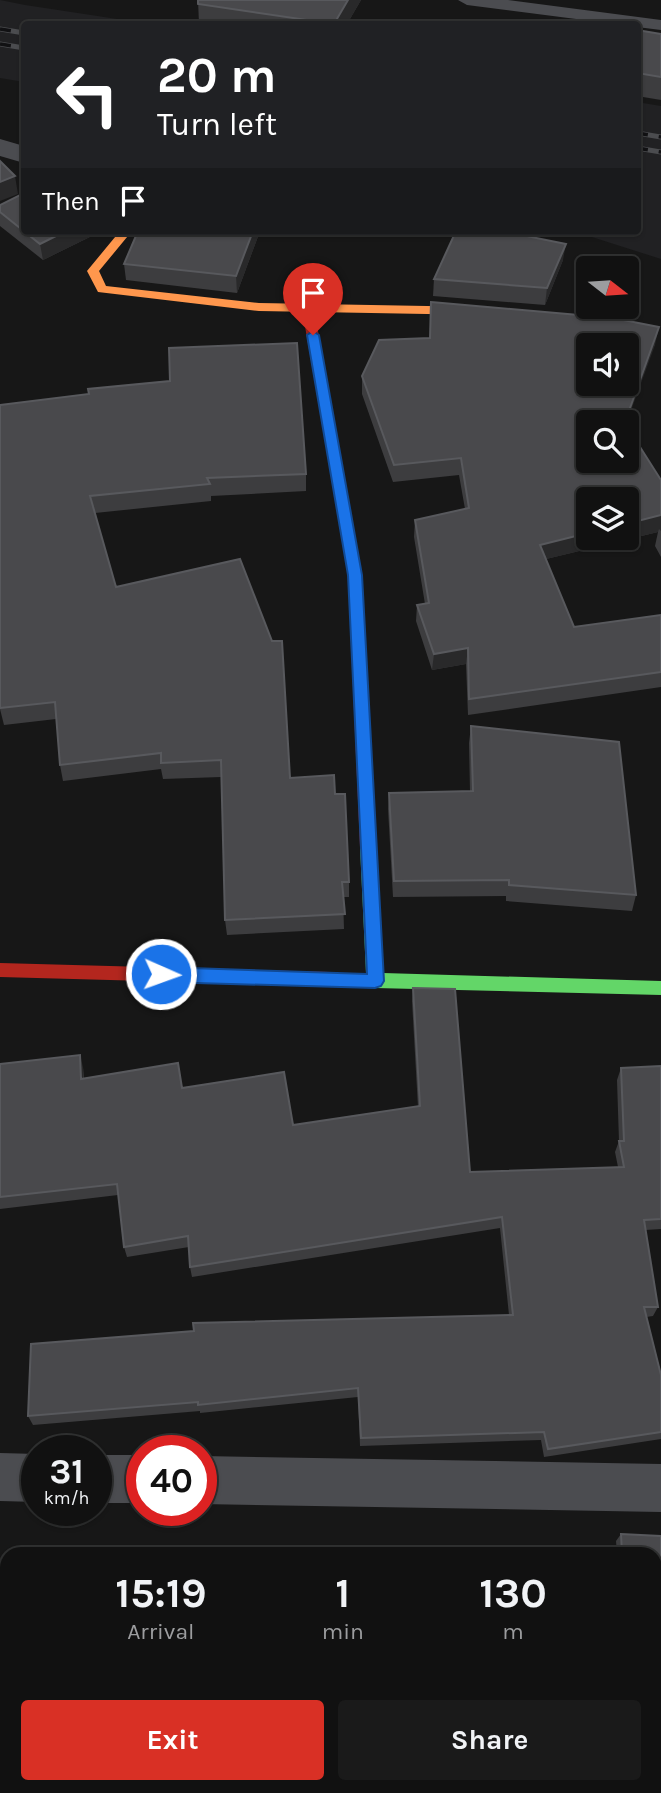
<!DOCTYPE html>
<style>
:root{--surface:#111;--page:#1a1a1a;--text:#f1f3f6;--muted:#9c9d9f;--line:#303131;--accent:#d93025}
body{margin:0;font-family:Karla,sans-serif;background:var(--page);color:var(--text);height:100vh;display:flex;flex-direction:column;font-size:26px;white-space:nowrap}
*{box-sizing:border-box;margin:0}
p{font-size:23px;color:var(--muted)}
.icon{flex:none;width:38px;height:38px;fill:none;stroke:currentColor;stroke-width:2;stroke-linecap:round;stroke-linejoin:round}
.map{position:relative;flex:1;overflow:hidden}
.panel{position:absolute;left:0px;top:1547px;width:662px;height:247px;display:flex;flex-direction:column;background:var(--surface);border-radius:21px 21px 0 0;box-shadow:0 2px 5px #0004,0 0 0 2px var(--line)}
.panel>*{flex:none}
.top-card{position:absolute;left:21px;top:21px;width:620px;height:214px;border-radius:7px;box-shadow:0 2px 5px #0004,0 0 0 2px var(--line);background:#202124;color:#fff;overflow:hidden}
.needle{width:46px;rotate:107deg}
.fabs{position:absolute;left:576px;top:256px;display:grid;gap:14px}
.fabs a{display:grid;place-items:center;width:63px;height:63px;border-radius:7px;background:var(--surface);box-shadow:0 2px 5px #0004,0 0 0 2px var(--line);font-size:35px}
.speed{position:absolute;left:21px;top:1435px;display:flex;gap:14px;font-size:35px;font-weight:700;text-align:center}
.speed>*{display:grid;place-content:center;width:91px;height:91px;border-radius:50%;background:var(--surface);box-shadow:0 2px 5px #0004,0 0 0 2px var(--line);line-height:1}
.speed small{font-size:18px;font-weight:400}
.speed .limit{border:10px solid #d22;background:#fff;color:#111}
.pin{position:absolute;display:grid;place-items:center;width:60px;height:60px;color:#fff;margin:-72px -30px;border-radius:50% 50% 50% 0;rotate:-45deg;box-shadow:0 0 7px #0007}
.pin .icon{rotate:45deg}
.me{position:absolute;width:77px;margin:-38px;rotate:92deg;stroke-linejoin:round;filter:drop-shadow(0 0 5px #0008)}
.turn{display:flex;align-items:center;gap:24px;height:147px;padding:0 21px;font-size:32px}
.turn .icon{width:91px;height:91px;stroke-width:2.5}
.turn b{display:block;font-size:49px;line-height:60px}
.then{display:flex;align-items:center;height:66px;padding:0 21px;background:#0003;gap:14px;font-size:26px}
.eta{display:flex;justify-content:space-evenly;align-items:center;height:119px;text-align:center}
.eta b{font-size:42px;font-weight:700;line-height:49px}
.primary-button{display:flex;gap:14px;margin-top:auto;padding:14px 21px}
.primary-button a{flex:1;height:80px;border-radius:7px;background:var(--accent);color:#fff;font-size:28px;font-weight:700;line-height:80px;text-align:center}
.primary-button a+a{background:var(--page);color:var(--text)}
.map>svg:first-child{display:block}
.built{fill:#212123}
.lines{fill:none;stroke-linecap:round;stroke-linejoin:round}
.lane{fill:#4b4c50;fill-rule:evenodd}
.street{fill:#4b4c50;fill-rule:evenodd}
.fast{fill:#63d668;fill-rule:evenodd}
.slow{fill:#ff974d;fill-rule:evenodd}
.jam{fill:#b3261e;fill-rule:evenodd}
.rail-casing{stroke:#4b4c4f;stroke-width:5}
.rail{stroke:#111113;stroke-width:3.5;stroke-dasharray:11;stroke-linecap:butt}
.wall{fill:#3d3d3f}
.shaded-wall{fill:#29292a}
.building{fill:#49494c;stroke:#58595d;stroke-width:2;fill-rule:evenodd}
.route{fill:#1a73e8;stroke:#114b97;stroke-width:2}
</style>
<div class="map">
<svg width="661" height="1793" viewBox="0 0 661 1793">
<rect width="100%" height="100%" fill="#171717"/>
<g class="built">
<polygon points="0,0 25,5 150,24 24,24 24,82 0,78"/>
<polygon points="637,102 661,106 661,259 573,231 637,231"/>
</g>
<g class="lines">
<polygon class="lane" points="458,0 508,0 661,20 661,30 637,27 637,24 615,24 467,5"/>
<g class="street">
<polygon points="0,139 24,146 24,163 0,156"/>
<polygon points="0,1453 37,1454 37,1502 0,1501"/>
<rect x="96" y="1455" width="46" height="48"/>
<polygon points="201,1456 661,1464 661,1512 201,1504"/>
</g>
<polygon class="fast" points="368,841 373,843 376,847 383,973 661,981 661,995 375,988 325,984 323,979 325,974 366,973 360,847 363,843"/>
<polygon class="slow" points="120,231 132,231 99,271 106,286 259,303 483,307 489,311 483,315 259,311 98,292 87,271"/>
<g class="jam">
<polygon points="308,305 314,309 362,574 376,847 373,851 363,851 360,847 348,574 302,309"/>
<polygon points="0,963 331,972 337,974 339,979 337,984 331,986 0,977"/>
</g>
<g class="rail-casing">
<g id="rail">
<polyline points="0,29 24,33"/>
<polyline points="0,44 24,48"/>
<polyline points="637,133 661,137"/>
<polyline points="637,148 661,152"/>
</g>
</g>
<use href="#rail" class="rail"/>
</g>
<g class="wall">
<polygon points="198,0 361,0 347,24 199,24"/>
<polygon points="637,30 661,34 661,100 637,96"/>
<polygon points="0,205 102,231 43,260 0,226"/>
<polygon points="138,231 260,231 237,293 126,280 124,264"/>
<polygon points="563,260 545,305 433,296 434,279"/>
<polygon points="655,345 588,422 661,480 661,557 655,546 658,532 546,559 574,627 661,615 661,687 468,715 466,664 432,670 416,621 417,605 425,604 414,537 415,520 465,509 459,475 393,482 362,394 362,376"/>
<polygon points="0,405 306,474 306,491 211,496 211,501 95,513 116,587 290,778 335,794 349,882 349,897 343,897 344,929 227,935 225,920 221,777 163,779 161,769 63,781 60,765 56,719 4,725 0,709"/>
<polygon points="471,726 636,895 632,911 506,901 506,896 393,897 388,809 389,793 470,791 469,743"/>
<polygon points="413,988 470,1172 618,1167 615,1152 619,1141 617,1080 621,1068 661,1066 661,1229 645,1230 658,1307 653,1316 646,1317 661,1375 661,1439 544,1457 541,1440 360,1446 358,1397 200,1413 200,1411 33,1425 28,1416 509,1315 500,1228 192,1277 190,1267 189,1247 127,1257 124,1247 118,1195 0,1209 0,1064 83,1067 84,1078 182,1088 293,1125 418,1107 412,1001"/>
<polygon points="621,1534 661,1536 661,1675 654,1675 654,1554 617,1554 616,1541"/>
<rect x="0" y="1599" width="7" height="128"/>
</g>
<g class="shaded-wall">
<polygon points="348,0 361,0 347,24 334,24"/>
<polygon points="15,176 18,194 0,201 0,182"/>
<polygon points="66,231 102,231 43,260 40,244"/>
<polygon points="253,231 260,231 237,293 236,276"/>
<polygon points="566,244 563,260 545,305 547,288"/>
<polygon points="659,327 655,345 626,424 626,422 625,422"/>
<polygon points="661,515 661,531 659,529 658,532 538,561 540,545 588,533 588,537 626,537 626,524"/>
<polygon points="468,648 466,664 432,670 434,654"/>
<polygon points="80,1055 83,1067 84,1091 81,1079"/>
</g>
<g class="building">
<polygon points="198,0 348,0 334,24 198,4"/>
<polygon points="637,30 661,34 661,77 637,73"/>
<polygon points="0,161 15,176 0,182"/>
<polygon points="24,193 24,231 66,231 40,244 0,212 0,205"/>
<polygon points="138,231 253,231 236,276 124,264"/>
<polygon points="456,231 502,231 566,244 547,288 434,279"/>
<path d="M 431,302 L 613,318 L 659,327 L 625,422 L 588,422 L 588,460 L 626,460 L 626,425 L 661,480 L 661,515 L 626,524 L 626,499 L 588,499 L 588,533 L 540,545 L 574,627 L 661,615 L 661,672 L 469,699 L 468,648 L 434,654 L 417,605 L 429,603 L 415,520 L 469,508 L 461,458 L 394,465 L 362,376 L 379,340 L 430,338 ZM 588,345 L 626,345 L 626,383 L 588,383 Z"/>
<polygon points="297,343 306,474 207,478 210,484 90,496 116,587 240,559 272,641 282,641 290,778 334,775 335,794 345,794 349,882 342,882 345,914 225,920 221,760 161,763 161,753 60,765 55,702 0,708 0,405 89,394 88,389 170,381 169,348"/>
<polygon points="471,726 619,742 636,895 509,885 509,880 394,881 389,793 473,791"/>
<polygon points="413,988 455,989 470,1172 624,1167 619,1141 624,1141 621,1068 661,1066 661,1219 644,1220 658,1307 644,1307 661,1375 661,1432 548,1449 544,1432 361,1438 358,1388 198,1405 198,1402 28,1416 31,1344 194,1331 193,1323 513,1315 502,1217 190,1267 188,1236 124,1247 117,1184 0,1197 0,1064 80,1055 81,1079 178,1063 182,1088 284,1072 293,1125 420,1106"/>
<polygon points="621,1534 661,1536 661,1670 654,1670 654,1554 622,1554"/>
<rect x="0" y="1599" width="7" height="125"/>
<rect x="30" y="1787" width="152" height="6"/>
<polygon points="326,1787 401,1787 401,1789 432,1787 587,1787 661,1790 661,1793 326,1793"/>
</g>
<polygon class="route" points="313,331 319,335 362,575 384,981 381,986 375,988 161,982 155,979 153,974 155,969 161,967 367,974 348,575 307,335"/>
</svg>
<div class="fabs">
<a><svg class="needle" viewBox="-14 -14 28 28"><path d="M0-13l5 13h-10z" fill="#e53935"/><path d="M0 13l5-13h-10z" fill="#9c9d9f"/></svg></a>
<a><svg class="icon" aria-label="sound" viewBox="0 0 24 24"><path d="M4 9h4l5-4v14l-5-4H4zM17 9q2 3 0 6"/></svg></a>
<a><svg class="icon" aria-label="search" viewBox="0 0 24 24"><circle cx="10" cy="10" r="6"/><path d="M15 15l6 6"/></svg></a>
<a><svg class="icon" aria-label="layers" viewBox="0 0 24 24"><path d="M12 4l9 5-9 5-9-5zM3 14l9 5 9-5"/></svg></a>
</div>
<div class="speed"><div>31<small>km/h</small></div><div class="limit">40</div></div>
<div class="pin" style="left:313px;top:335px;background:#d93025"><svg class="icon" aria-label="arrive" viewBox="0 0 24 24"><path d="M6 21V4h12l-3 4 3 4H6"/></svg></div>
<svg class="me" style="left:161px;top:974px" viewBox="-20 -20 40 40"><circle r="17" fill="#1a73e8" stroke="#fff" stroke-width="3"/><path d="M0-11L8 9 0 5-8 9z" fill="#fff"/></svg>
<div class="top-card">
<div class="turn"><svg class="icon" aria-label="left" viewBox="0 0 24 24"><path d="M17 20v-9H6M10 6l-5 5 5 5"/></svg><div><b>20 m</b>Turn left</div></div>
<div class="then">Then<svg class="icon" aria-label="arrive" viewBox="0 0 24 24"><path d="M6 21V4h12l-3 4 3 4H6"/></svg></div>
</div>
<section class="panel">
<div class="eta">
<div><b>15:19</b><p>Arrival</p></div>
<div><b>1</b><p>min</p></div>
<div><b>130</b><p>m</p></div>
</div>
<div class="primary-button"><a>Exit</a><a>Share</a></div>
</section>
</div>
